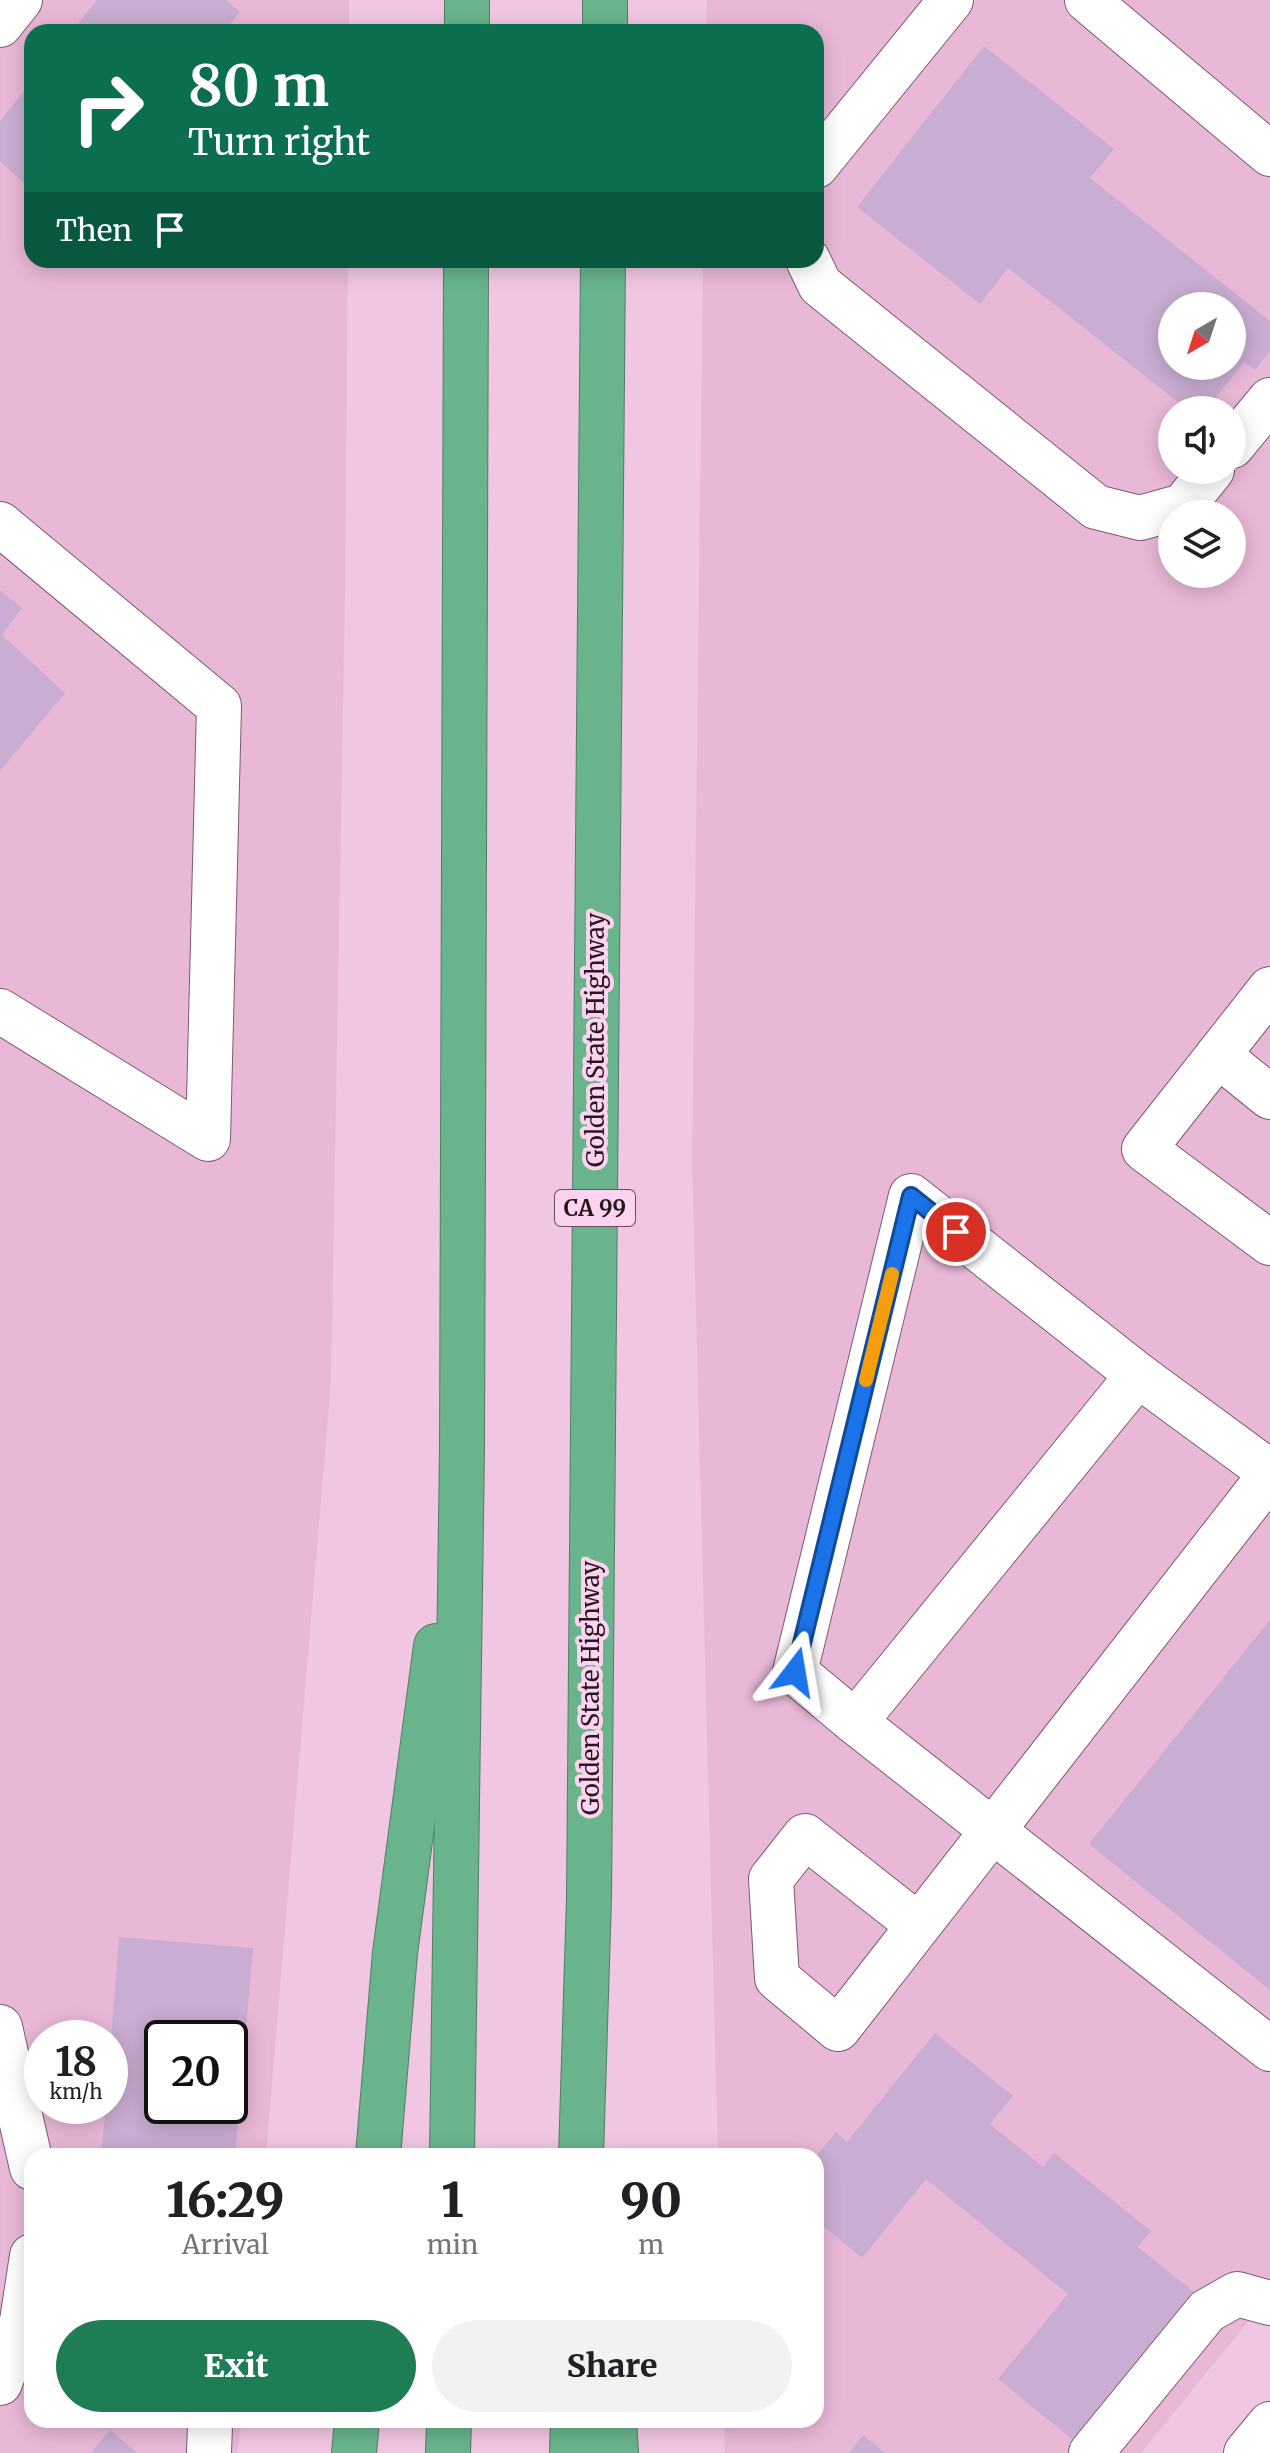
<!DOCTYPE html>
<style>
:root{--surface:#fff;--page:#f2f2f2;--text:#202124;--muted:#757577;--accent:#1e7d54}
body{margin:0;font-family:Merriweather,serif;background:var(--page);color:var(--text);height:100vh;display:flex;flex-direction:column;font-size:30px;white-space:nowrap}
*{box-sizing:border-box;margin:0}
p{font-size:26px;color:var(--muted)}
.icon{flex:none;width:44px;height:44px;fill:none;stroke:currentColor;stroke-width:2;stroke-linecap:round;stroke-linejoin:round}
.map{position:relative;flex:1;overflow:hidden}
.side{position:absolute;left:24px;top:2148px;width:800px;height:280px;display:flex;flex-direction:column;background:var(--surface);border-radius:24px;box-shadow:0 4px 20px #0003}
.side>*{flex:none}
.banner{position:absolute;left:24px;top:24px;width:800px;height:244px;border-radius:24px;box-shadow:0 4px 20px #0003;background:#0b6e4f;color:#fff;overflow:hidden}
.needle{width:52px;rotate:219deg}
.controls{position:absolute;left:1158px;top:292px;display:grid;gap:16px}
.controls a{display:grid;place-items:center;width:88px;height:88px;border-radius:50%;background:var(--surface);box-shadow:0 4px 20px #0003;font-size:40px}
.speed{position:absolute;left:24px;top:2020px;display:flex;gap:16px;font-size:40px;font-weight:700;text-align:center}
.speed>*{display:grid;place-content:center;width:104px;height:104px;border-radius:50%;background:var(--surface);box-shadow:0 4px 20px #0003;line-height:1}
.speed small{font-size:20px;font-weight:400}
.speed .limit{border:4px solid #111;border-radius:12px;background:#fff;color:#111}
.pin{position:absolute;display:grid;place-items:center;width:68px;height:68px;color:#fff;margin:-34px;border:4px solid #fff;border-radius:50%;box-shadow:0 2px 8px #0007}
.me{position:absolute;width:88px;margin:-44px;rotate:14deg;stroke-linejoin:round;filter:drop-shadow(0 0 6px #0008)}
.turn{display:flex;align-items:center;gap:28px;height:168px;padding:0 32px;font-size:36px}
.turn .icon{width:104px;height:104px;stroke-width:2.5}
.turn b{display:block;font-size:56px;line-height:68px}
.then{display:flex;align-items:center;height:76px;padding:0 32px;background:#0003;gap:16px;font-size:30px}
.eta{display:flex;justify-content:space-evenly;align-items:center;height:136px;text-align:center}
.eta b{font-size:48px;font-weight:800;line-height:56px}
.primary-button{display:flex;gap:16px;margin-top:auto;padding:16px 32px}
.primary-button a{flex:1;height:92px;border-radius:48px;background:var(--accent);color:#fff;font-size:32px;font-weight:800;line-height:92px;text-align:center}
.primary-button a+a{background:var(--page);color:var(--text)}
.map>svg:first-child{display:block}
.built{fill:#e9b8d7;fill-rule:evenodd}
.building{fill:#caadd2;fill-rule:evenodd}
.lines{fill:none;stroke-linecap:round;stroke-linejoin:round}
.minor-casing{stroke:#7e5972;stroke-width:46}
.highway-casing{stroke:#527d67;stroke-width:46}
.minor{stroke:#fff;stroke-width:44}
.highway{stroke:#69b48c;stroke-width:44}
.route-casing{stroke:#114b97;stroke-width:20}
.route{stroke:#1a73e8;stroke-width:14}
.slow{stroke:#f59e0b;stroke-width:14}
.labels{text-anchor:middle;stroke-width:8;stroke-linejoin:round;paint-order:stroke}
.shield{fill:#fed3ef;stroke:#674f5f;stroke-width:2}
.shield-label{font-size:22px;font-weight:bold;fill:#261721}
.street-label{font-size:24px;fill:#261721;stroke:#fed3ef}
</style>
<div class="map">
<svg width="1270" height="2453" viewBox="0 0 1270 2453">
<rect width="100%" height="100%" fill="#f1c6e2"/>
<g class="built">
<path d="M 0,0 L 349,0 L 349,32 L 32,32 L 32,260 L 348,260 L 345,595 L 331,1381 L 266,2156 L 32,2156 L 32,2420 L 242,2420 L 237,2453 L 0,2453 ZM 42,2038 L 110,2038 L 110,2106 L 42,2106 ZM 162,2038 L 230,2038 L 230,2106 L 162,2106 Z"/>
<path d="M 707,0 L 1270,0 L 1270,2295 L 1141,2453 L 725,2453 L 725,2420 L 816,2420 L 816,2156 L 718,2156 L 692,1160 L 703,260 L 816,260 L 816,32 L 706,32 ZM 1172,306 L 1232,306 L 1232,366 L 1172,366 ZM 1172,410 L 1232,410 L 1232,470 L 1172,470 ZM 1172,514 L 1232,514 L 1232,574 L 1172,574 Z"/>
</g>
<g class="building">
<polygon points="97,0 226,0 240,12 224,32 71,32"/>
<path d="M 984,46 L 1114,149 L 1090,178 L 1270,321 L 1270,351 L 1255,370 L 1244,362 L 1206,410 L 1188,410 L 1008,268 L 980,304 L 857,207 ZM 1172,306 L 1232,306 L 1232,366 L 1172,366 Z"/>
<polygon points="32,81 32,190 0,162 0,121"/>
<polygon points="0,590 22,608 2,635 65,693 0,771"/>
<polygon points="1270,1620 1270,1990 1089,1844"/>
<path d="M 119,1937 L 253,1948 L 235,2156 L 101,2156 L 106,2106 L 110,2106 L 110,2052 ZM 162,2038 L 230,2038 L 230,2106 L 162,2106 Z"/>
<polygon points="935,2033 1013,2096 990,2124 1043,2167 1054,2153 1151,2231 1138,2247 1194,2292 1074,2441 998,2379 1068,2294 926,2179 862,2258 816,2220 816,2156 836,2132 847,2142"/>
<polygon points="110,2430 137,2453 91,2453"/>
<polygon points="863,2435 885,2453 849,2453"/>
</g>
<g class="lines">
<g class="minor-casing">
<g id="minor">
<polyline points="1087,0 1270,154"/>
<polyline points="0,25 20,0"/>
<polyline points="816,166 951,0"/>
<polyline points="808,260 820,285 1096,507 1140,518 1183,506 1212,470"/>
<polyline points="1232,446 1270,400"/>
<polyline points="0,524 219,706 208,1139 0,1011"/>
<polyline points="1270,989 1144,1149 1270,1243"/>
<polyline points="1218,1055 1270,1097"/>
<polyline points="1270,1472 1138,1375 911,1196 795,1672 855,1722 1270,2049"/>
<polyline points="855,1722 1138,1375"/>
<polyline points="918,1925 805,1836 771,1879 777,1978 838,2029 1270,1475"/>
<polyline points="0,2027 32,2168"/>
<polyline points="0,2383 22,2321 32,2256"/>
<polyline points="208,2420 210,2425 209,2453"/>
<polyline points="1091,2453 1207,2311 1237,2294 1270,2303"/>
<polyline points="1246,2453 1270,2424"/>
</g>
</g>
<g class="highway-casing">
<g id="highway">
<polyline points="467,32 467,0"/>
<polyline points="605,32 605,0"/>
<polyline points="378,2156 395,1953 436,1646"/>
<polyline points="452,2156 462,1449 466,260"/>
<polyline points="581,2156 589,1898 603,260"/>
<polyline points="614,2420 616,2453"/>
<polyline points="354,2453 357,2420"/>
<polyline points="448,2453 449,2420"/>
<polyline points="572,2453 573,2420"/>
</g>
</g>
<use href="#minor" class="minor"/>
<use href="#highway" class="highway"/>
</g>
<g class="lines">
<g class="route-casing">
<polyline id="route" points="795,1672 911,1196 956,1232"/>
</g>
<use href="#route" class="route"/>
<polyline class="slow" points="866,1380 892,1274"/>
</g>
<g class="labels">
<rect class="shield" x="555" y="1190" width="80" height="36" rx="6"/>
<g class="shield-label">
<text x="595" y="1216">CA 99</text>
</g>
<g class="street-label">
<text transform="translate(596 1040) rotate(-90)" y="8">Golden State Highway</text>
<text transform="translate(591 1688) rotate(-90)" y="8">Golden State Highway</text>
</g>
</g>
</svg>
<div class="controls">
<a><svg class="needle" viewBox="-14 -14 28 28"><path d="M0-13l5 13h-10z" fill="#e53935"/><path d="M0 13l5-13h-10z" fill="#757577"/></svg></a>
<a><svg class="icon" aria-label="sound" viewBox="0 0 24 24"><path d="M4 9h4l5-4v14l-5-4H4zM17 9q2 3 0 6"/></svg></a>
<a><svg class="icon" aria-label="layers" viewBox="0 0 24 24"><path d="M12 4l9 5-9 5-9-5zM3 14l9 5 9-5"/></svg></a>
</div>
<div class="speed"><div>18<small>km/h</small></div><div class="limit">20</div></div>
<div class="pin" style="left:956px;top:1232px;background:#d93025"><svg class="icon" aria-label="arrive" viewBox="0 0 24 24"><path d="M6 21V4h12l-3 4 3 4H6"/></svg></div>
<svg class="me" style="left:795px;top:1672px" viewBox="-20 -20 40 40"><path d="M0-17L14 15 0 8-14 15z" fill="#1a73e8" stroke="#fff" stroke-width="4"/></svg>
<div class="banner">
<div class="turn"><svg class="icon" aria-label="right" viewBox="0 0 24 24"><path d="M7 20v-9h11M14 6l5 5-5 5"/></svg><div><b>80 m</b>Turn right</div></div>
<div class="then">Then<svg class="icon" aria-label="arrive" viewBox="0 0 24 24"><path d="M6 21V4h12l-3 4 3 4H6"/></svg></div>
</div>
<section class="side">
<div class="eta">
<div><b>16:29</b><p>Arrival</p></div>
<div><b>1</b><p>min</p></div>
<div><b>90</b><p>m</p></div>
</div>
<div class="primary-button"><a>Exit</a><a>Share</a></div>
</section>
</div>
